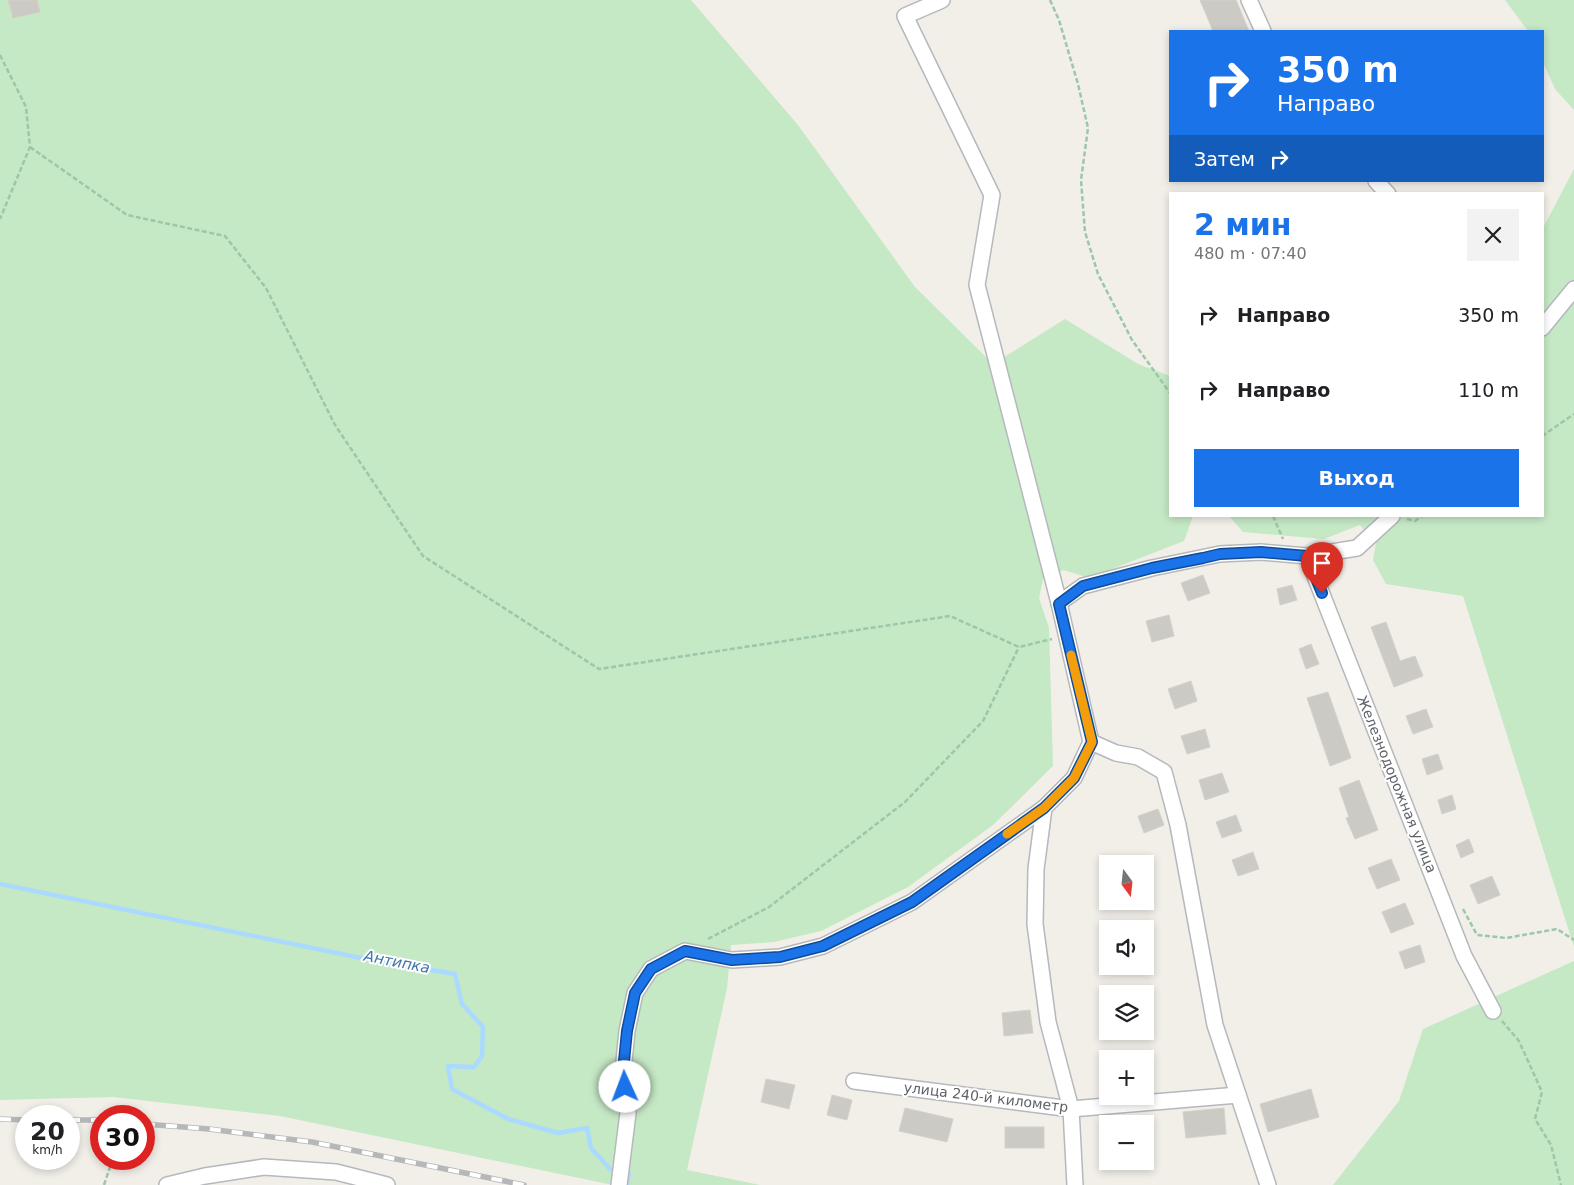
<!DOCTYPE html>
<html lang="ru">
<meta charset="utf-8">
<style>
:root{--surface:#fff;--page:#f2f2f2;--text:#202124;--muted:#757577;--accent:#1a73e8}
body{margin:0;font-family:"DejaVu Sans",sans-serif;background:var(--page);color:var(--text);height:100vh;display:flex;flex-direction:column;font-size:19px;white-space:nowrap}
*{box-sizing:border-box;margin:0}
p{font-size:16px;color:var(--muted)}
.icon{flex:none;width:28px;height:28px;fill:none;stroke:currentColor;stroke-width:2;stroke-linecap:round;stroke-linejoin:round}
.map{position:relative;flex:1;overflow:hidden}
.panel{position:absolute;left:1169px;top:192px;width:375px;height:325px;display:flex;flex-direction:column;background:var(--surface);border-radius:0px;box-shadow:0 2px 8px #0003}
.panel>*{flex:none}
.banner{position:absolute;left:1169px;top:30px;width:375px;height:152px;border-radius:0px;box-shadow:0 2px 8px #0003;background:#1a73e8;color:#fff;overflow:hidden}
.needle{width:32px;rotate:165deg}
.tools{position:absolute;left:1099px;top:855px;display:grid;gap:10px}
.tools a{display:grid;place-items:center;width:55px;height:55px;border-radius:0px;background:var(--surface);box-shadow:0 2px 8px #0003;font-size:25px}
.speed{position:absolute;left:15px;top:1105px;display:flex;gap:10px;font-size:25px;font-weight:700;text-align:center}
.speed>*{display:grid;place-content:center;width:65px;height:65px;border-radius:50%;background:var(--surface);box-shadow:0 2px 8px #0003;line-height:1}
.speed small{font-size:12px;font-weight:400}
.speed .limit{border:8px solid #d22;background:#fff;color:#111}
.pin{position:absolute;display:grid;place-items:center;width:42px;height:42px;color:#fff;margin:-51px -21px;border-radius:50% 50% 50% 0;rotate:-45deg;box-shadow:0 0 5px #0007}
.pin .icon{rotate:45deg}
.me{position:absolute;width:55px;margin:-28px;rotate:358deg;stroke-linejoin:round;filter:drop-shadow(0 0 4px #0008)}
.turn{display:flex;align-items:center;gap:18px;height:105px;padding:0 25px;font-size:22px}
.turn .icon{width:65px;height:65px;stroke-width:2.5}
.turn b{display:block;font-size:35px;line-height:42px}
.then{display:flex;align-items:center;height:48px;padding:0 25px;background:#0003;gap:10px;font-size:19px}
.round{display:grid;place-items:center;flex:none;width:52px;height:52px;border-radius:0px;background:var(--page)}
.overview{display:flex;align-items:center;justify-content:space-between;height:85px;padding:0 25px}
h1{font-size:30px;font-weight:600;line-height:38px;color:var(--accent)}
.cta{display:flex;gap:10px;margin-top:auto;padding:10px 25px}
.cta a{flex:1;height:58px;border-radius:0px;background:var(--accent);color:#fff;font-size:20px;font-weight:600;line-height:58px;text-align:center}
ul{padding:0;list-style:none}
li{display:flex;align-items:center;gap:15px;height:75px;padding:0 25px}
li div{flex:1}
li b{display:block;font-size:19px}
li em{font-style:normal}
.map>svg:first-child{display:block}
.green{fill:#c5e8c5}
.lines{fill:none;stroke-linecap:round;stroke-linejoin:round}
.stream{stroke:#aadaff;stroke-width:4.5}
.building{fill:#cccac5;stroke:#d6d1c6}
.minor-casing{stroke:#b5b8bc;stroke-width:18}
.path{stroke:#9cc7a9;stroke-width:2.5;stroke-dasharray:5 2.5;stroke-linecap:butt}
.minor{stroke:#fff;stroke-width:15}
.rail-casing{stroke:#b6b7b8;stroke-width:5.5}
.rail{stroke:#fff;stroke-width:4;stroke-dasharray:11;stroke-linecap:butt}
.route-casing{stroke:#114b97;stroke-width:12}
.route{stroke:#1a73e8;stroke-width:9}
.slow{stroke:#f59e0b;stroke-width:9}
.labels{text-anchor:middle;stroke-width:4;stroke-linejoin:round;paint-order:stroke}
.street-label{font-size:14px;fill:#5f6368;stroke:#fff}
.water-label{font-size:15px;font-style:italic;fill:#4174aa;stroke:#fff}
</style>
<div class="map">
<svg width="1574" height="1185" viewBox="0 0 1574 1185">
<rect width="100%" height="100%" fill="#f1efe8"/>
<g class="green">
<polygon points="0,0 691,0 798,125 915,287 993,364 1065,319 1138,364 1170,376 1170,516 1193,516 1184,541 1089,578 1064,570 1043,579 1039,598 1049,628 1053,766 993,825 908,887 821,931 774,942 731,945 727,988 687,1170 760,1185 613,1185 280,1116 113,1097 0,1100"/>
<polygon points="1505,0 1574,0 1574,110 1555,89 1543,62 1542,31 1528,31"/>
<polygon points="1574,169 1574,947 1463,596 1386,584 1373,560 1376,543 1360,525 1324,539 1243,532 1229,516 1542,516 1543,228"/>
<polygon points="1574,961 1574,1185 1333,1185 1399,1101 1423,1029"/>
</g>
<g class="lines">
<g class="stream">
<polyline points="0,884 361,958 455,974 462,1004 483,1027 482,1056 474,1067 448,1066 452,1089 508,1119 558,1133 587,1128 591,1148 610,1169"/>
<polyline points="627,1185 629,1173"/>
</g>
</g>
<g class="building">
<polygon points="8,0 37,0 40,12 13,18"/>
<polygon points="1200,0 1236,0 1249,31 1213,31"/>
<polygon points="1203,575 1210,593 1188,601 1181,583"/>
<polygon points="1292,585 1297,600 1280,605 1277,589"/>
<polygon points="1169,615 1174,636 1152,642 1146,621"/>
<polygon points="1386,622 1400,661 1415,656 1423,676 1394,687 1371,627"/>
<polygon points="1311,644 1319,664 1306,669 1299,649"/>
<polygon points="1191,681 1197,701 1175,709 1168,689"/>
<polygon points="1328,692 1351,758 1330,766 1307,698"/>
<polygon points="1426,709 1433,727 1413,734 1406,716"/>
<polygon points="1205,729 1210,747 1187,754 1181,736"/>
<polygon points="1438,754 1443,769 1427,775 1422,759"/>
<polygon points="1222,773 1229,792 1205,800 1199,780"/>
<polygon points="1359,780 1378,830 1355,839 1346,818 1349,817 1339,788"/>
<polygon points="1452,795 1456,809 1442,814 1438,800"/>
<polygon points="1158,809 1164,825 1144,833 1138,816"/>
<polygon points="1236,815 1242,831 1222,838 1216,822"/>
<polygon points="1469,839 1474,852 1461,858 1456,845"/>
<polygon points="1253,852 1259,869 1238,876 1232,860"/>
<polygon points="1391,859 1400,880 1377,889 1368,868"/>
<polygon points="1492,876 1500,895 1478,904 1470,885"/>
<polygon points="1405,903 1414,924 1391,933 1382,912"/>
<polygon points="1420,945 1425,962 1405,969 1399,952"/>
<polygon points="1030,1010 1033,1033 1004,1036 1002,1013"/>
<polygon points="766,1079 795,1085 789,1109 761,1102"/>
<polygon points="1311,1089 1319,1117 1268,1132 1260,1104"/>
<polygon points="832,1095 852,1100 847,1120 827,1115"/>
<polygon points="905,1108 953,1119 947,1142 899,1131"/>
<polygon points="1224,1108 1226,1134 1186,1138 1183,1112"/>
<rect x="1005" y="1127" width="39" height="21"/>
</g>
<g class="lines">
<g class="minor-casing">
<g id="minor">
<polyline points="1249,0 1263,31"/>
<polyline points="1376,181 1388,194"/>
<polyline points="1542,328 1574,289"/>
<polyline points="1307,556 1464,956 1493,1011"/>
<polyline points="1059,603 1083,586 1152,568 1220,554 1261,552 1307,556 1357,548 1392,516"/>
<polyline points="1091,742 1116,753 1138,757 1164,772 1178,825 1215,1025 1268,1185"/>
<polyline points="1044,808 1036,869 1035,924 1048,1022 1071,1109 1075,1185"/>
<polyline points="854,1081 1071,1109 1238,1095"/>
<polyline points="167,1185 205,1176 264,1167 336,1172 387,1185"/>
<polyline points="619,1185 628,1113 624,1061 627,1031 635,993 651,969 685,951 732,960 780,957 823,946 912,902 1044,808 1074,778 1091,742 1059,603 977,285 992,195 905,16 942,0"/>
</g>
</g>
<g class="path">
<polyline points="1050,0 1059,20 1078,84 1088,128 1081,180 1085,232 1098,274 1132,340 1170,393"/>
<polyline points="0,55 26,107 30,147 0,219"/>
<polyline points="30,147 127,215 225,236 266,288 335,425 423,556 599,669 950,616 1019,647 1052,639"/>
<polyline points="1542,436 1574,414"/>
<polyline points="1273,516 1283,539"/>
<polyline points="1407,519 1415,521 1422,516"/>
<polyline points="1463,909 1477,935 1506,938 1557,929 1574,940"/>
<polyline points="708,939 769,907 905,802 983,721 1019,647"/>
<polyline points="1502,1021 1519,1041 1542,1092 1535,1119 1551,1145 1561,1185"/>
<polyline points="100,1125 99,1142 101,1144"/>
<polyline points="104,1185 110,1167 109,1159"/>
</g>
<use href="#minor" class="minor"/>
<g class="rail-casing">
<g id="rail">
<polyline points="0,1119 26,1120"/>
<polyline points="69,1120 101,1120"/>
<polyline points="144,1124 209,1129 312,1142 524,1185"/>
</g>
</g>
<use href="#rail" class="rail"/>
</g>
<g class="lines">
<g class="route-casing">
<polyline id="route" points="625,1087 624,1061 627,1031 635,993 651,969 685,951 732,960 780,957 823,946 912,902 1044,808 1074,778 1092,742 1059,604 1083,586 1152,568 1203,558 1220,554 1261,552 1307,556 1322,593"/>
</g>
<use href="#route" class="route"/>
<polyline class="slow" points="1007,834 1044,808 1074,778 1092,742 1071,655"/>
</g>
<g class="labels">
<g class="street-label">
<text transform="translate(1397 784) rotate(68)" y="5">Железнодорожная улица</text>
<text transform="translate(986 1097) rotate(7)" y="5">улица 240-й километр</text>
</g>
<g class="water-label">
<text transform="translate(397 962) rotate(11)" y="5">Антипка</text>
</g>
</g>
</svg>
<div class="tools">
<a><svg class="needle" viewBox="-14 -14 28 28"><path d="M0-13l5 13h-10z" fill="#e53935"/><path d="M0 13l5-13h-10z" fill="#757577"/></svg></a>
<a><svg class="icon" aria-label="sound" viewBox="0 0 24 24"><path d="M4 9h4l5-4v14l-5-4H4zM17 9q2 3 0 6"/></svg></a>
<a><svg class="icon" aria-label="layers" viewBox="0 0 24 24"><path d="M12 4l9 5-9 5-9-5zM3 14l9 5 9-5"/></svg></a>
<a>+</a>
<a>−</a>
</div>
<div class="speed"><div>20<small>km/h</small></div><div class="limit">30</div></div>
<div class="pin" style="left:1322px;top:593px;background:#d93025"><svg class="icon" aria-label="arrive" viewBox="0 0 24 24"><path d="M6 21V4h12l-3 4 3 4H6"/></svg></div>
<svg class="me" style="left:625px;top:1087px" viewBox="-20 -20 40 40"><circle r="19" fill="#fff"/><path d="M0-13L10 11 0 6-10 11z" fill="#1a73e8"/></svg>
<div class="banner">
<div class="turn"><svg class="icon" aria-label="right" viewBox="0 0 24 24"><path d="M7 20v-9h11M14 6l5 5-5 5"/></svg><div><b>350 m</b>Направо</div></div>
<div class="then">Затем<svg class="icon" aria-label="right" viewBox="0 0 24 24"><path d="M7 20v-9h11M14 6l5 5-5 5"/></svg></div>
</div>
<section class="panel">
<div class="overview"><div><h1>2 мин</h1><p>480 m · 07:40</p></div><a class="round"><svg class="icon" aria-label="close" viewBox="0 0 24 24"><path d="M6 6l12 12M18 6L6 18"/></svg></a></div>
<ul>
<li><svg class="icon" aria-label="right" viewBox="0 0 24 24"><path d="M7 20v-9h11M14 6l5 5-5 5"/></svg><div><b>Направо</b></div><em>350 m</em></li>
<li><svg class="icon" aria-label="right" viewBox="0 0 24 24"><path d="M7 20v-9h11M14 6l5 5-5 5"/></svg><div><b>Направо</b></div><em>110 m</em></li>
</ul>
<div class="cta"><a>Выход</a></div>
</section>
</div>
